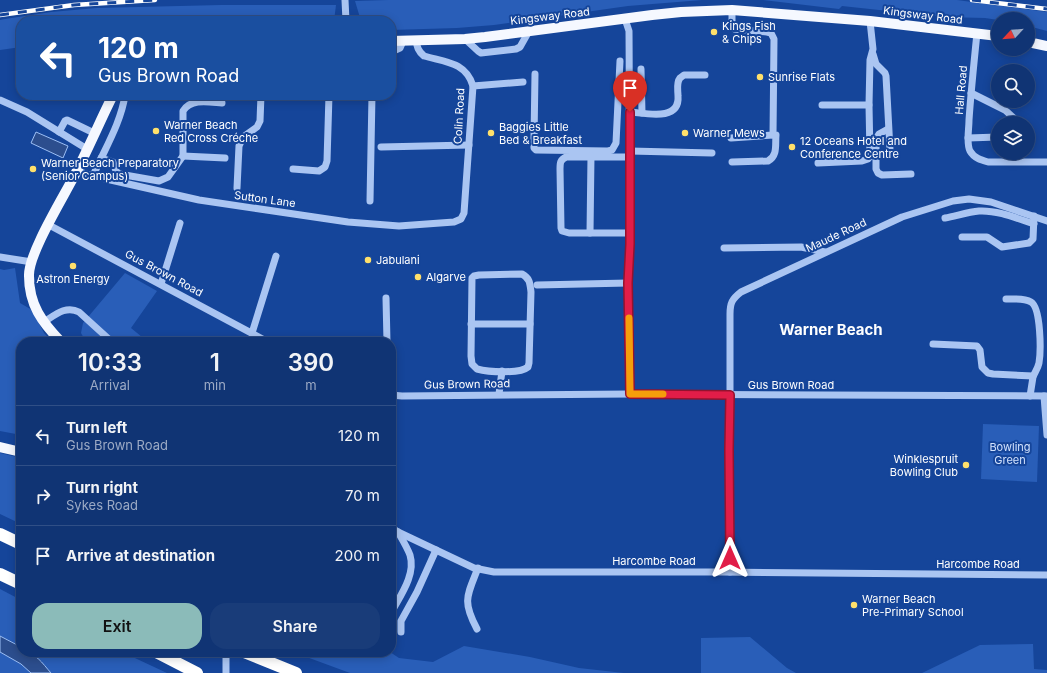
<!DOCTYPE html>
<meta charset="utf-8">
<style>
:root{--surface:#103474;--page:#193c79;--text:#f1f3f6;--muted:#9caac5;--line:#304f86;--accent:#8bbbb9}
body{margin:0;font-family:Inter,sans-serif;background:var(--page);color:var(--text);height:100vh;display:flex;flex-direction:column;font-size:15px;white-space:nowrap}
*{box-sizing:border-box;margin:0}
p{font-size:13px;color:var(--muted)}
.icon{flex:none;width:22px;height:22px;fill:none;stroke:currentColor;stroke-width:2;stroke-linecap:round;stroke-linejoin:round}
.map{position:relative;flex:1;overflow:hidden}
.sheet{position:absolute;left:16px;top:337px;width:380px;height:320px;display:flex;flex-direction:column;background:var(--surface);border-radius:16px;box-shadow:0 2px 10px #0003,0 0 0 1px var(--line)}
.sheet>*{flex:none}
.hud{position:absolute;left:16px;top:16px;width:380px;height:84px;border-radius:16px;box-shadow:0 2px 10px #0003,0 0 0 1px var(--line);background:#1a4fa0;color:#fff;overflow:hidden}
.needle{width:26px;rotate:244deg}
.fabs{position:absolute;left:991px;top:12px;display:grid;gap:8px}
.fabs a{display:grid;place-items:center;width:44px;height:44px;border-radius:50%;background:var(--surface);box-shadow:0 2px 10px #0003,0 0 0 1px var(--line);font-size:20px}
.pin{position:absolute;display:grid;place-items:center;width:34px;height:34px;color:#fff;margin:-41px -17px;border-radius:50% 50% 50% 0;rotate:-45deg;box-shadow:0 0 4px #0007}
.pin .icon{rotate:45deg}
.me{position:absolute;width:44px;margin:-22px;rotate:0deg;stroke-linejoin:round;filter:drop-shadow(0 0 3px #0008)}
.turn{display:flex;align-items:center;gap:14px;height:84px;padding:0 16px;font-size:18px}
.turn .icon{width:52px;height:52px;stroke-width:2.5}
.turn b{display:block;font-size:28px;line-height:34px}
.eta{display:flex;justify-content:space-evenly;align-items:center;height:68px;text-align:center}
.eta b{font-size:24px;font-weight:600;line-height:28px}
.action{display:flex;gap:8px;margin-top:auto;padding:8px 16px}
.action a{flex:1;height:46px;border-radius:16px;background:var(--accent);color:#111;font-size:16px;font-weight:600;line-height:46px;text-align:center}
.action a+a{background:var(--page);color:var(--text)}
ul{padding:0;list-style:none}
li{display:flex;align-items:center;gap:12px;height:60px;padding:0 16px;border-top:1px solid var(--line)}
li div{flex:1}
li b{display:block;font-size:15px}
li em{font-style:normal}
.map>svg:first-child{display:block}
.green{fill:#295eb8}
.water{fill:#2c4e8e;stroke:#9cbff5}
.lines{fill:none;stroke-linecap:round;stroke-linejoin:round}
.minor{stroke:#aac5f2;stroke-width:7}
.major{stroke:#f5f8ff;stroke-width:10}
.highway{stroke:#fff;stroke-width:12}
.rail-casing{stroke:#fff;stroke-width:4.5}
.rail{stroke:#15459a;stroke-width:3;stroke-dasharray:9;stroke-linecap:butt}
.route-casing{stroke:#92132f;stroke-width:10}
.route{stroke:#e11d48;stroke-width:7}
.slow{stroke:#f59e0b;stroke-width:7}
.poi-dot{fill:#ffe06b;stroke:#15459a;stroke-width:1.5}
.labels{text-anchor:middle;stroke-width:4;stroke-linejoin:round;paint-order:stroke}
.street-label{font-size:11px;fill:#fff;stroke:#15459a}
.poi-label{font-size:11px;fill:#fff;stroke:#15459a;text-anchor:start}
.park-label{font-size:11px;fill:#d2e2fd;stroke:#15459a}
.district-label{font-size:15px;font-weight:bold;fill:#fff;stroke:#15459a}
</style>
<div class="map">
<svg width="1047" height="673" viewBox="0 0 1047 673">
<rect width="100%" height="100%" fill="#15459a"/>
<g class="green">
<polygon points="388,0 702,0 628,6 494,25 457,28 391,30 391,21 361,21 355,1"/>
<polygon points="763,0 957,0 1047,12 1047,31 1028,26 1028,19 998,20 985,18 944,17 842,6 839,9"/>
<polygon points="221,5 336,5 334,21 21,21 21,47 0,50 0,20 5,19 51,12 97,8"/>
<polygon points="15,268 20,303 32,310 44,333 53,342 21,342 21,435 0,431 0,269 4,270"/>
<polygon points="125,273 157,291 131,328 148,342 86,342 81,333 83,323"/>
<polygon points="983,424 1039,426 1037,482 981,479"/>
<polygon points="0,453 21,458 21,524 0,514"/>
<polygon points="0,589 21,600 21,647 0,636"/>
<polygon points="750,637 787,668 796,673 701,673 701,638"/>
<polygon points="1033,644 1034,669 1047,670 1047,673 922,673 980,645"/>
<polygon points="464,646 530,657 579,668 624,673 350,673 293,652 390,652 399,658 433,662"/>
<polygon points="0,652 21,664 31,673 0,673"/>
<polygon points="29,652 122,652 167,673 51,673 34,655"/>
</g>
<g class="water">
<polygon points="36,132 68,146 63,158 31,143"/>
<path d="M 0,636 L 21,647 L 21,652 C 36,652 42,663 51,673 L 31,673 L 21,664 L 0,652 Z"/>
</g>
<g class="lines">
<g class="minor">
<polyline points="345,0 346,21"/>
<path d="M 625,19 L 629,31 C 630,152 628,273 630,394"/>
<path d="M 977,33 C 974,62 971,91 969,120 C 969,130 966,143 970,151 C 974,158 981,160 988,162 L 1047,162"/>
<polyline points="465,39 478,51 481,53 516,49 520,47 529,31"/>
<polyline points="391,52 400,48 403,41"/>
<polyline points="873,54 876,64 885,73 886,76 890,150"/>
<polyline points="641,69 642,113"/>
<polyline points="535,74 534,139 534,148 536,150 608,151 612,150 616,143 620,61"/>
<polyline points="473,86 523,82"/>
<polyline points="971,93 1005,110 1019,123"/>
<polyline points="0,100 27,112 87,149"/>
<polyline points="822,105 869,105 870,60 873,49 870,21"/>
<path d="M 630,112 C 645,113 680,122 678,96 C 678,90 676,83 680,78 L 684,75 L 705,75"/>
<polyline points="888,129 879,134 876,139 876,169 878,173 882,175 911,174"/>
<polyline points="59,132 65,121 67,120 94,133"/>
<polyline points="731,138 773,135"/>
<polyline points="968,138 998,137"/>
<polyline points="381,147 469,145"/>
<polyline points="630,151 712,153"/>
<polyline points="183,156 225,158"/>
<path d="M 101,158 L 113,162 L 116,171 L 119,174 L 159,181 L 168,177 L 183,156 L 183,111 C 191,98 209,102 222,103"/>
<path d="M 732,162 L 768,161 C 778,156 775,144 776,135 L 773,135 L 774,39 L 771,33 L 767,32 L 734,29 L 732,25 L 732,10"/>
<polyline points="818,163 862,161 868,159 870,156 869,105"/>
<polyline points="293,169 319,171 325,167 327,161 329,95"/>
<path d="M 77,171 L 93,176 L 199,200 L 348,222 L 399,226 L 454,222 L 461,219 L 464,213 L 473,86 C 466,62 445,62 424,56 C 418,51 417,47 416,40"/>
<path d="M 93,176 C 104,150 121,123 125,95"/>
<polyline points="237,188 239,146 243,137 257,127 260,121 261,95"/>
<polyline points="370,201 372,95"/>
<path d="M 945,218 C 956,216 968,212 979,211 C 997,210 1016,218 1034,224"/>
<polyline points="49,225 268,342"/>
<polyline points="590,233 591,156"/>
<path d="M 630,233 L 569,233 L 562,231 L 561,228 L 560,169 C 560,163 560,160 566,157 L 630,157"/>
<polyline points="962,237 987,237 1002,247 1029,243 1033,239 1034,216"/>
<polyline points="724,248 801,247 825,252"/>
<polyline points="0,257 32,262"/>
<path d="M 522,274 C 530,278 530,284 531,292 L 529,363 L 528,367 C 520,374 488,372 477,369 L 472,364 L 471,356 L 472,278 L 474,276 L 479,275 Z"/>
<polyline points="161,284 180,223"/>
<polyline points="537,285 628,283"/>
<polyline points="386,298 387,342"/>
<path d="M 1006,299 C 1014,299 1024,298 1031,302 C 1041,308 1041,351 1039,363 C 1038,368 1035,372 1033,377 C 1032,383 1031,390 1030,396"/>
<path d="M 44,322 C 55,315 66,305 79,312 L 112,342"/>
<polyline points="471,324 530,324"/>
<polyline points="252,333 276,256"/>
<polyline points="933,344 977,346 980,350 982,367 988,373 993,374 1033,376"/>
<polyline points="499,394 502,371"/>
<polyline points="391,395 402,396 630,394 1047,396"/>
<polyline points="1044,396 1047,435"/>
<polyline points="391,527 398,532 474,568 494,572 721,572 1047,575"/>
<path d="M 730,572 L 730,314 C 730,303 732,299 741,292 L 902,217 L 953,201 L 969,199 L 991,202 L 1047,221"/>
<path d="M 391,613 C 400,596 416,575 410,555 C 407,547 402,539 398,532"/>
<path d="M 477,629 C 462,601 467,596 478,568"/>
<polyline points="401,632 401,621 417,592 436,550"/>
<polyline points="226,652 226,673"/>
</g>
<g class="major">
<polyline points="391,41 465,39 485,37 652,15 681,12 732,10 870,21 998,36"/>
<polyline points="1028,42 1047,46"/>
<path d="M 61,342 C 42,322 29,305 29,276 C 28,255 61,201 72,180 C 87,152 99,123 113,95"/>
<polyline points="0,447 21,452"/>
</g>
<g class="highway">
<polyline points="0,534 21,544"/>
<polyline points="0,574 21,584"/>
<polyline points="156,652 197,673"/>
<polyline points="244,652 296,673"/>
</g>
<g class="rail-casing">
<g id="rail">
<polyline points="972,0 1047,9"/>
<polyline points="0,15 74,5 155,0"/>
</g>
</g>
<use href="#rail" class="rail"/>
</g>
<g class="lines">
<g class="route-casing">
<polyline id="route" points="630,112 630,244 628,283 630,394 730,395 729,450 730,558"/>
</g>
<use href="#route" class="route"/>
<polyline class="slow" points="629,318 630,394 663,394"/>
</g>
<g class="poi-dot">
<circle cx="714" cy="32" r="4"/>
<circle cx="760" cy="77" r="4"/>
<circle cx="156" cy="131" r="4"/>
<circle cx="491" cy="133" r="4"/>
<circle cx="685" cy="133" r="4"/>
<circle cx="792" cy="147" r="4"/>
<circle cx="33" cy="169" r="4"/>
<circle cx="368" cy="260" r="4"/>
<circle cx="73" cy="266" r="4"/>
<circle cx="418" cy="277" r="4"/>
<circle cx="966" cy="465" r="4"/>
<circle cx="854" cy="605" r="4"/>
</g>
<g class="labels">
<g class="street-label">
<text transform="translate(923 15) rotate(7)" y="4">Kingsway Road</text>
<text transform="translate(550 16) rotate(-7)" y="4">Kingsway Road</text>
<text transform="translate(961 90) rotate(-85)" y="4">Hall Road</text>
<text transform="translate(459 116) rotate(-87)" y="4">Colin Road</text>
<text transform="translate(265 199) rotate(8)" y="4">Sutton Lane</text>
<text transform="translate(836 235) rotate(-25)" y="4">Maude Road</text>
<text transform="translate(164 273) rotate(28)" y="4">Gus Brown Road</text>
<text transform="translate(467 384) rotate(-1)" y="4">Gus Brown Road</text>
<text x="791" y="389">Gus Brown Road</text>
<text x="654" y="565">Harcombe Road</text>
<text x="978" y="568">Harcombe Road</text>
</g>
<g class="poi-label">
<text x="722" y="30">Kings Fish<tspan x="722" dy="13">&amp; Chips</tspan></text>
<text x="768" y="81">Sunrise Flats</text>
<text x="164" y="129">Warner Beach<tspan x="164" dy="13">Red Cross Créche</tspan></text>
<text x="499" y="131">Baggies Little<tspan x="499" dy="13">Bed &amp; Breakfast</tspan></text>
<text x="693" y="137">Warner Mews</text>
<text x="800" y="145">12 Oceans Hotel and<tspan x="800" dy="13">Conference Centre</tspan></text>
<text x="41" y="167">Warner Beach Preparatory<tspan x="41" dy="13">(Senior Campus)</tspan></text>
<text x="376" y="264">Jabulani</text>
<text x="426" y="281">Algarve</text>
<text x="73" y="283" text-anchor="middle">Astron Energy</text>
<text x="958" y="463" text-anchor="end">Winklespruit<tspan x="958" dy="13">Bowling Club</tspan></text>
<text x="862" y="603">Warner Beach<tspan x="862" dy="13">Pre-Primary School</tspan></text>
</g>
<g class="park-label">
<text x="1010" y="451">Bowling<tspan x="1010" dy="13">Green</tspan></text>
</g>
<g class="district-label">
<text x="831" y="335">Warner Beach</text>
</g>
</g>
</svg>
<div class="fabs">
<a><svg class="needle" viewBox="-14 -14 28 28"><path d="M0-13l5 13h-10z" fill="#e53935"/><path d="M0 13l5-13h-10z" fill="#9caac5"/></svg></a>
<a><svg class="icon" aria-label="search" viewBox="0 0 24 24"><circle cx="10" cy="10" r="6"/><path d="M15 15l6 6"/></svg></a>
<a><svg class="icon" aria-label="layers" viewBox="0 0 24 24"><path d="M12 4l9 5-9 5-9-5zM3 14l9 5 9-5"/></svg></a>
</div>
<div class="pin" style="left:630px;top:112px;background:#d93025"><svg class="icon" aria-label="arrive" viewBox="0 0 24 24"><path d="M6 21V4h12l-3 4 3 4H6"/></svg></div>
<svg class="me" style="left:730px;top:558px" viewBox="-20 -20 40 40"><path d="M0-17L14 15 0 8-14 15z" fill="#e11d48" stroke="#fff" stroke-width="4"/></svg>
<div class="hud">
<div class="turn"><svg class="icon" aria-label="left" viewBox="0 0 24 24"><path d="M17 20v-9H6M10 6l-5 5 5 5"/></svg><div><b>120 m</b>Gus Brown Road</div></div>
</div>
<section class="sheet">
<div class="eta">
<div><b>10:33</b><p>Arrival</p></div>
<div><b>1</b><p>min</p></div>
<div><b>390</b><p>m</p></div>
</div>
<ul>
<li><svg class="icon" aria-label="left" viewBox="0 0 24 24"><path d="M17 20v-9H6M10 6l-5 5 5 5"/></svg><div><b>Turn left</b><p>Gus Brown Road</p></div><em>120 m</em></li>
<li><svg class="icon" aria-label="right" viewBox="0 0 24 24"><path d="M7 20v-9h11M14 6l5 5-5 5"/></svg><div><b>Turn right</b><p>Sykes Road</p></div><em>70 m</em></li>
<li><svg class="icon" aria-label="arrive" viewBox="0 0 24 24"><path d="M6 21V4h12l-3 4 3 4H6"/></svg><div><b>Arrive at destination</b></div><em>200 m</em></li>
</ul>
<div class="action"><a>Exit</a><a>Share</a></div>
</section>
</div>
